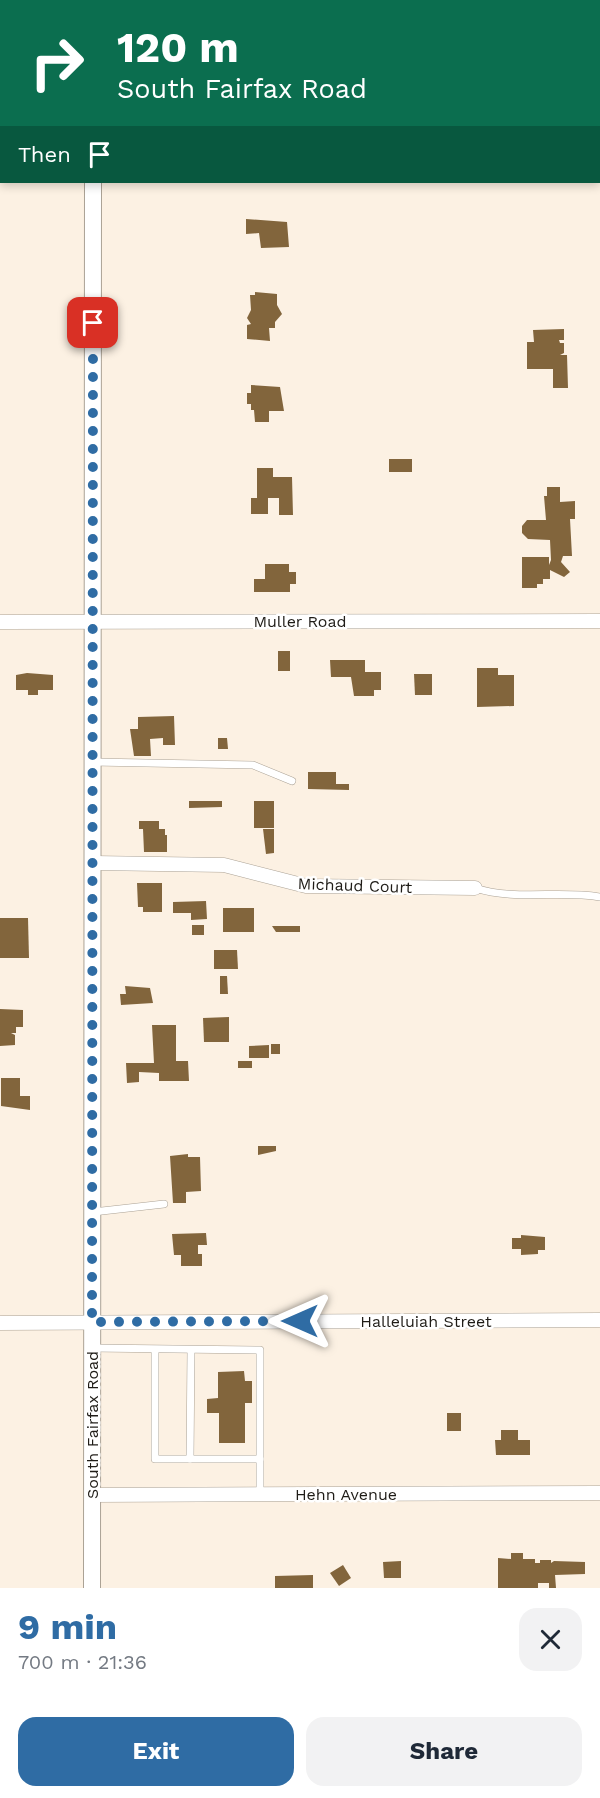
<!DOCTYPE html>
<meta charset="utf-8">
<style>
:root{--surface:#fff;--page:#f2f2f3;--text:#1f2937;--muted:#747a83;--accent:#2f6ca4}
body{margin:0;font-family:"Work Sans",sans-serif;background:var(--page);color:var(--text);height:100vh;display:flex;flex-direction:column;font-size:22px;white-space:nowrap}
*{box-sizing:border-box;margin:0}
p{font-size:20px;color:var(--muted)}
.icon{flex:none;width:33px;height:33px;fill:none;stroke:currentColor;stroke-width:2;stroke-linecap:round;stroke-linejoin:round}
.map{position:relative;height:1588px;overflow:hidden}
.side{display:flex;flex-direction:column;background:var(--surface);flex:1}
.side>*{flex:none}
.guide{position:absolute;left:0px;top:0px;width:600px;height:183px;box-shadow:0 3px 9px #0003;background:#0b6e4f;color:#fff;overflow:hidden}
.pin{position:absolute;display:grid;place-items:center;width:51px;height:51px;color:#fff;margin:-26px;border-radius:12px;box-shadow:0 3px 9px #0006}
.me{position:absolute;width:66px;margin:-33px;rotate:270deg;stroke-linejoin:round;filter:drop-shadow(0 0 4px #0008)}
.turn{display:flex;align-items:center;gap:21px;height:126px;padding:0 18px;font-size:27px}
.turn .icon{width:78px;height:78px;stroke-width:2.5}
.turn b{display:block;font-size:42px;line-height:51px}
.then{display:flex;align-items:center;height:57px;padding:0 18px;background:#0003;gap:12px;font-size:22px}
.round{display:grid;place-items:center;flex:none;width:63px;height:63px;border-radius:18px;background:var(--page)}
.head{display:flex;align-items:center;justify-content:space-between;height:102px;padding:0 18px}
h1{font-size:36px;font-weight:700;line-height:45px;color:var(--accent)}
.primary-button{display:flex;gap:12px;margin-top:auto;padding:12px 18px}
.primary-button a{flex:1;height:69px;border-radius:18px;background:var(--accent);color:#fff;font-size:24px;font-weight:700;line-height:69px;text-align:center}
.primary-button a+a{background:var(--page);color:var(--text)}
.map>svg:first-child{display:block}
.building{fill:#82653c}
.lines{fill:none;stroke-linecap:round;stroke-linejoin:round}
.service-casing{stroke:#aba295;stroke-width:8}
.minor-casing{stroke:#aba295;stroke-width:15}
.tertiary-casing{stroke:#aba295;stroke-width:18}
.service{stroke:#fff;stroke-width:7}
.minor{stroke:#fff;stroke-width:14}
.tertiary{stroke:#fff;stroke-width:16}
.route{stroke:#2f6ca4;stroke-width:10;stroke-dasharray:0 18}
.labels{text-anchor:middle;stroke-width:5;stroke-linejoin:round;paint-order:stroke}
.street-label{font-size:16px;fill:#1f1c17;stroke:#fff}
</style>
<div class="map">
<svg width="600" height="1588" viewBox="0 0 600 1588">
<rect width="100%" height="100%" fill="#fcf1e3"/>
<g class="building">
<polygon points="246,219 287,222 289,247 261,248 259,233 246,234"/>
<polygon points="255,292 277,294 277,305 282,314 275,322 275,328 269,328 270,341 247,339 247,325 251,324 247,318 251,310 250,295 255,295"/>
<polygon points="564,329 564,340 559,340 560,343 564,343 564,353 560,355 567,355 568,388 553,388 553,369 527,369 527,342 534,342 533,330"/>
<polygon points="251,385 280,387 284,411 269,411 269,422 255,422 254,410 251,410 251,404 247,404 247,393 251,393"/>
<rect x="389" y="459" width="23" height="13"/>
<polygon points="257,468 273,468 273,477 292,477 293,515 279,515 279,498 268,498 268,514 251,514 251,498 257,498"/>
<polygon points="547,487 560,487 560,502 575,501 575,519 570,519 572,556 563,556 561,562 570,572 564,577 550,570 550,579 543,579 543,584 537,584 537,588 522,588 522,557 549,557 549,565 551,560 550,540 528,539 522,533 522,526 527,520 546,520 544,496 547,496"/>
<polygon points="265,564 289,564 289,572 296,572 296,584 290,584 290,592 254,592 254,579 265,579"/>
<rect x="278" y="651" width="12" height="20"/>
<polygon points="330,660 365,660 365,672 381,672 381,690 374,690 374,696 354,696 351,677 331,677"/>
<polygon points="477,668 498,668 498,675 514,675 514,706 477,707"/>
<polygon points="27,673 53,675 53,690 38,690 38,695 28,695 28,690 16,690 16,675"/>
<polygon points="414,674 432,674 432,695 415,695"/>
<polygon points="174,716 175,745 163,745 163,738 150,739 151,756 134,756 130,729 138,729 138,717"/>
<polygon points="218,738 227,738 228,749 218,749"/>
<polygon points="308,772 336,772 336,784 349,784 349,790 308,789"/>
<polygon points="189,801 222,801 222,807 189,808"/>
<rect x="254" y="801" width="20" height="27"/>
<polygon points="139,821 159,821 159,829 165,829 165,835 167,835 167,852 144,852 143,829 139,829"/>
<polygon points="263,829 274,829 274,853 266,854"/>
<polygon points="137,883 162,883 162,912 143,912 143,907 138,907"/>
<polygon points="206,901 207,919 191,920 191,913 173,913 173,902"/>
<rect x="223" y="908" width="31" height="24"/>
<polygon points="0,918 28,918 29,958 0,958"/>
<rect x="192" y="925" width="12" height="10"/>
<polygon points="272,926 300,926 300,932 276,932"/>
<polygon points="214,950 237,950 238,969 214,969"/>
<polygon points="220,976 227,976 228,994 220,994"/>
<polygon points="125,986 150,988 153,1003 121,1005 120,994 126,994"/>
<polygon points="0,1009 23,1010 23,1027 16,1027 16,1033 11,1033 15,1035 15,1045 0,1046"/>
<polygon points="229,1017 229,1042 204,1042 203,1018"/>
<polygon points="152,1025 176,1025 176,1061 188,1061 189,1081 159,1081 159,1073 139,1072 139,1082 127,1083 126,1063 154,1063"/>
<rect x="271" y="1044" width="9" height="10"/>
<polygon points="269,1045 269,1058 249,1058 249,1046"/>
<rect x="238" y="1061" width="14" height="7"/>
<polygon points="1,1078 20,1078 20,1096 30,1096 30,1110 1,1106"/>
<polygon points="258,1146 276,1146 276,1151 258,1155"/>
<polygon points="188,1154 188,1157 200,1157 201,1191 186,1192 186,1203 173,1203 170,1156"/>
<polygon points="206,1233 207,1245 198,1245 198,1254 202,1254 202,1266 181,1266 181,1255 174,1255 172,1234"/>
<polygon points="521,1235 545,1237 545,1250 538,1250 538,1254 521,1255 521,1249 512,1249 512,1238 521,1238"/>
<polygon points="244,1371 245,1381 252,1381 252,1403 245,1403 245,1443 219,1443 219,1413 207,1413 207,1399 218,1398 218,1372"/>
<rect x="447" y="1413" width="14" height="18"/>
<polygon points="501,1430 518,1430 518,1440 530,1440 530,1455 496,1455 495,1440 501,1440"/>
<polygon points="511,1553 523,1553 523,1559 535,1559 535,1563 540,1563 540,1560 551,1560 551,1563 554,1561 585,1562 585,1574 555,1575 556,1588 549,1588 549,1583 538,1583 538,1588 498,1588 498,1558 511,1559"/>
<polygon points="401,1561 401,1578 384,1578 383,1562"/>
<polygon points="343,1565 351,1578 339,1586 330,1573"/>
<polygon points="313,1575 313,1588 275,1588 275,1576"/>
</g>
<g class="lines">
<g class="service-casing">
<g id="service">
<polyline points="93,762 253,765 292,781"/>
<path d="M 475,888 C 515,901 559,890 600,897"/>
<polyline points="93,1212 164,1204"/>
<polyline points="92,1348 260,1350 260,1495"/>
<polyline points="155,1350 155,1459 260,1459"/>
<polyline points="190,1459 191,1350"/>
</g>
</g>
<g class="minor-casing">
<g id="minor">
<polyline points="0,622 600,621"/>
<polyline points="94,863 224,865 306,886 475,888"/>
<polyline points="0,1323 600,1320"/>
<polyline points="92,1495 600,1493"/>
</g>
</g>
<g class="tertiary-casing">
<g id="tertiary">
<polyline points="94,2 94,0"/>
<polyline points="92,1588 93,182"/>
</g>
</g>
<use href="#service" class="service"/>
<use href="#minor" class="minor"/>
<use href="#tertiary" class="tertiary"/>
</g>
<g class="lines">
<polyline class="route" points="93,323 92,1322 300,1321"/>
</g>
<g class="labels">
<g class="street-label">
<text x="300" y="627">Muller Road</text>
<text transform="translate(355 885) rotate(2)" y="6">Michaud Court</text>
<text x="426" y="1327">Halleluiah Street</text>
<text transform="translate(92 1425) rotate(-90)" y="6">South Fairfax Road</text>
<text x="346" y="1500">Hehn Avenue</text>
</g>
</g>
</svg>
<div class="pin" style="left:93px;top:323px;background:#d93025"><svg class="icon" aria-label="arrive" viewBox="0 0 24 24"><path d="M6 21V4h12l-3 4 3 4H6"/></svg></div>
<svg class="me" style="left:300px;top:1321px" viewBox="-20 -20 40 40"><path d="M0-17L14 15 0 8-14 15z" fill="#2f6ca4" stroke="#fff" stroke-width="4"/></svg>
<div class="guide">
<div class="turn"><svg class="icon" aria-label="right" viewBox="0 0 24 24"><path d="M7 20v-9h11M14 6l5 5-5 5"/></svg><div><b>120 m</b>South Fairfax Road</div></div>
<div class="then">Then<svg class="icon" aria-label="arrive" viewBox="0 0 24 24"><path d="M6 21V4h12l-3 4 3 4H6"/></svg></div>
</div>
</div>
<section class="side">
<div class="head"><div><h1>9 min</h1><p>700 m · 21:36</p></div><a class="round"><svg class="icon" aria-label="close" viewBox="0 0 24 24"><path d="M6 6l12 12M18 6L6 18"/></svg></a></div>
<div class="primary-button"><a>Exit</a><a>Share</a></div>
</section>
